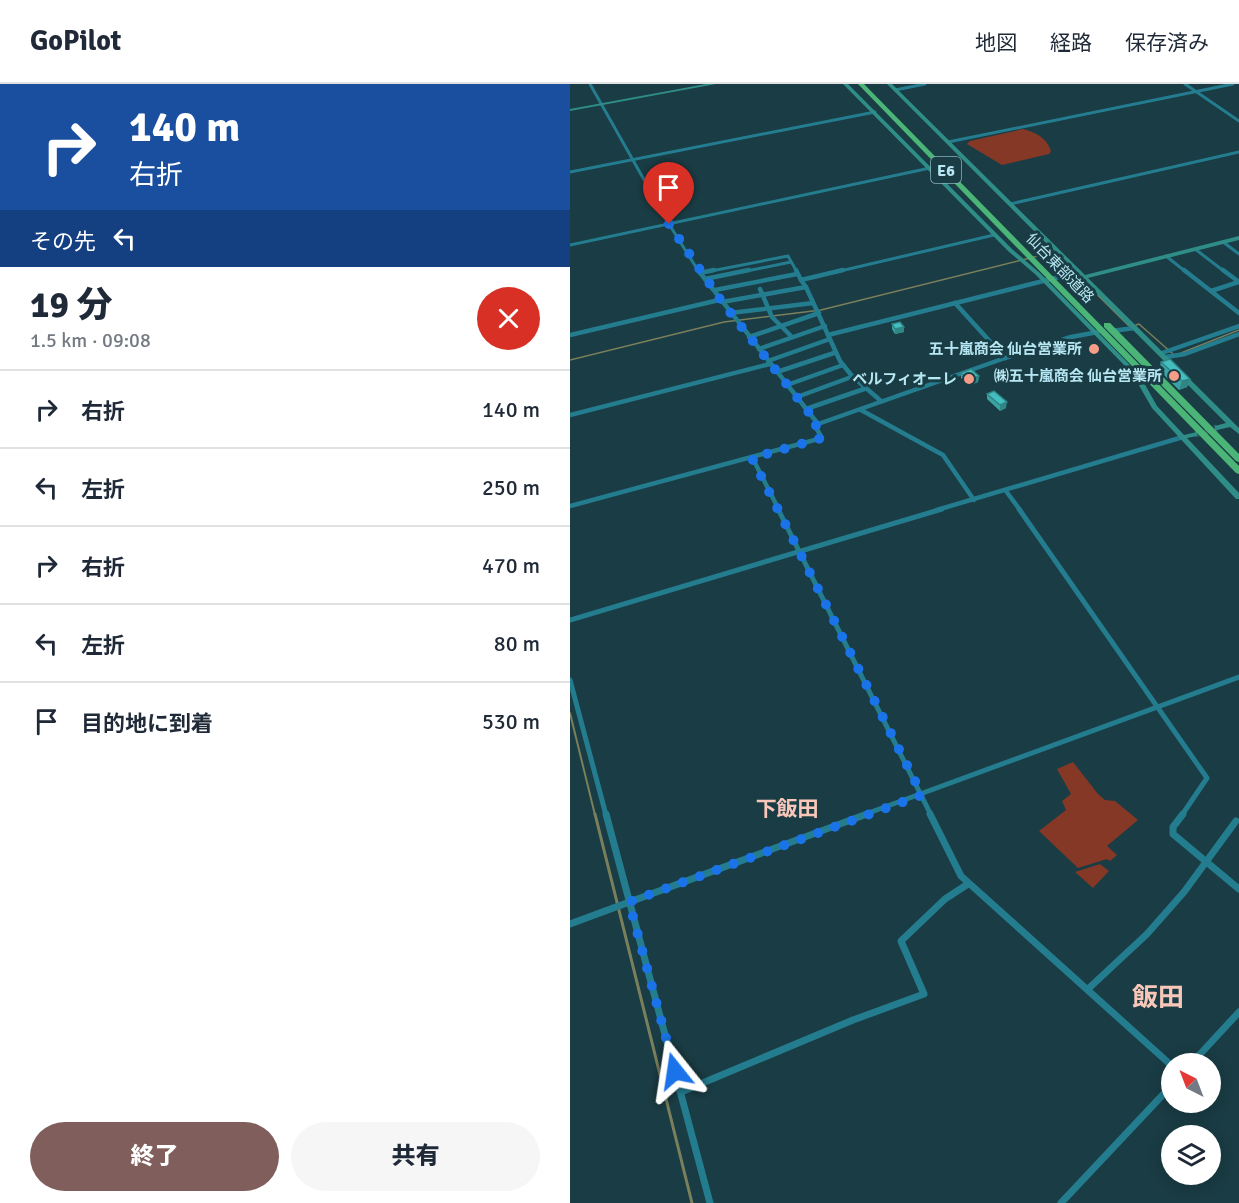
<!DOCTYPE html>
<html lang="ja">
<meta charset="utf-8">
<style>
:root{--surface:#fff;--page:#f6f6f7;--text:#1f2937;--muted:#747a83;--line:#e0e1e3;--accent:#7f5e5b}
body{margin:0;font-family:Signika,"Noto Sans JP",sans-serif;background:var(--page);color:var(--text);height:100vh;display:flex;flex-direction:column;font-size:22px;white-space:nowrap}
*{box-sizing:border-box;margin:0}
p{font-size:20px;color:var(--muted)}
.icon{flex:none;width:33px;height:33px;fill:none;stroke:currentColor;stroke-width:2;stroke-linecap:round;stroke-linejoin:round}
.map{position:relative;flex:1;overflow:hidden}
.sheet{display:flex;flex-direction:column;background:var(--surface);width:570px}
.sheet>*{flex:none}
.banner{background:#1a4fa0;color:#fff;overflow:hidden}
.needle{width:39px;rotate:318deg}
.controls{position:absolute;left:591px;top:969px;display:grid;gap:12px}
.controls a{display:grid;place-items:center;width:60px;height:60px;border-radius:50%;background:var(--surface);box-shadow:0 3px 15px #0003;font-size:30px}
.pin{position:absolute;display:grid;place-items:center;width:51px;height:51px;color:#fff;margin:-62px -26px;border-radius:50% 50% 50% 0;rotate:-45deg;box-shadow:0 0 6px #0007}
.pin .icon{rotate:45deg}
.me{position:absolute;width:66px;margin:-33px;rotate:345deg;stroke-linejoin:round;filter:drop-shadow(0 0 4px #0008)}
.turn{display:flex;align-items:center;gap:21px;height:126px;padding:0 30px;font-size:27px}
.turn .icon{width:78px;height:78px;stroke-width:2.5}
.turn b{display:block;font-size:42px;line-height:51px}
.then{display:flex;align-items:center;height:57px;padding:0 30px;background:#0003;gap:12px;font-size:22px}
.round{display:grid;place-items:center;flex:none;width:63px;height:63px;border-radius:32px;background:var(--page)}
.overview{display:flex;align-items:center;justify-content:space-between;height:102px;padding:0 30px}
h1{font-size:36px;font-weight:800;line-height:45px}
.button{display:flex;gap:12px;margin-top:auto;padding:12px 30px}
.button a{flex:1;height:69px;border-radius:36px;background:var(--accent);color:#fff;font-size:24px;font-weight:800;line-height:69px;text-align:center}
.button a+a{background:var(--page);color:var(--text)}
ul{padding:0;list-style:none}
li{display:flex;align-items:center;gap:18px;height:78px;padding:0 30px;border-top:2px solid var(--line)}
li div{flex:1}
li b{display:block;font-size:22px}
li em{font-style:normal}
header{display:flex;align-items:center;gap:36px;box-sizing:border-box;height:84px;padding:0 30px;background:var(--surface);border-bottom:2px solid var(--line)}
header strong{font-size:28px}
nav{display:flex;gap:33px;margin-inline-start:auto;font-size:21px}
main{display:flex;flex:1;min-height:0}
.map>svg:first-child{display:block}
.green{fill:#843825}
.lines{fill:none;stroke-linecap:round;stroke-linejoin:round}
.stream-far2{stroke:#7a7f5c;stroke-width:1.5}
.stream-far1{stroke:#7a7f5c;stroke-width:2}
.stream{stroke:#7a7f5c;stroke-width:3}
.secondary-tunnel-far1{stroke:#31565e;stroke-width:5;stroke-dasharray:5 2;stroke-linecap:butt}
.secondary-tunnel{stroke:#31565e;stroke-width:7;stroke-dasharray:7 3;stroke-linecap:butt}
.street-far3{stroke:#247c8f;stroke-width:3}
.street-far2{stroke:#247c8f;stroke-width:4.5}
.street-far1{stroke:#247c8f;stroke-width:5}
.street{stroke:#247c8f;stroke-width:7}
.secondary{fill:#2f8d88;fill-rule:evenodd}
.highway{fill:#4ab577;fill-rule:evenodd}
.wall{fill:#3aa3a3}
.shaded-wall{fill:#308585}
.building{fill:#44bebe;stroke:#308585;stroke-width:1.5}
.route{stroke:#1a73e8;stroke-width:10;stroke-dasharray:0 18}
.poi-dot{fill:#f49e88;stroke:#1a3c44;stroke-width:2}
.labels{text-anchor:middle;stroke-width:6;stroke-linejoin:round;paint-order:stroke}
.far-street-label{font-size:15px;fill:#b6e7f3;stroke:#1a3c44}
.far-poi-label{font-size:15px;font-weight:bold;fill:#b6e7f3;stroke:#1a3c44;text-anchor:end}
.shield{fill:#1a3c44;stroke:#87b4be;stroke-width:1.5}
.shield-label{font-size:16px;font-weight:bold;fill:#b6e7f3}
.quarter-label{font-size:21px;font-weight:bold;fill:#f9c7ba;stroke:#1a3c44}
.near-quarter-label{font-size:26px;font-weight:bold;fill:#f9c7ba;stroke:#1a3c44}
</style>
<header>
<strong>GoPilot</strong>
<nav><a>地図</a><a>経路</a><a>保存済み</a></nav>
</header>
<main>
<section class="sheet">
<div class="banner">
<div class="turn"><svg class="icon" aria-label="right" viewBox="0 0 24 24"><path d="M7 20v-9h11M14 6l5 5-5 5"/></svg><div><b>140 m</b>右折</div></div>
<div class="then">その先<svg class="icon" aria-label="left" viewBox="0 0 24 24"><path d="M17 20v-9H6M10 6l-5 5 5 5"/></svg></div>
</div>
<div class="overview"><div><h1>19 分</h1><p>1.5 km · 09:08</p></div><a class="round" style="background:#d93025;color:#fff"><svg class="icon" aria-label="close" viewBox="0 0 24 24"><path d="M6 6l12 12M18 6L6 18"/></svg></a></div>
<ul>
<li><svg class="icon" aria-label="right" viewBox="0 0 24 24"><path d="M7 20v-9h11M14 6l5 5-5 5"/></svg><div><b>右折</b></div><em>140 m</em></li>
<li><svg class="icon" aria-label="left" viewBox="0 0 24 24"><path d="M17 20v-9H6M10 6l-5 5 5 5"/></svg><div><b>左折</b></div><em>250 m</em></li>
<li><svg class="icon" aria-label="right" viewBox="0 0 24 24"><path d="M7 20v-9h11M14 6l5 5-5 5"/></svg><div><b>右折</b></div><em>470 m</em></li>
<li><svg class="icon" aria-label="left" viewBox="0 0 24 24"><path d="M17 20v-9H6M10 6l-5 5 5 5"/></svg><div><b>左折</b></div><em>80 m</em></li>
<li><svg class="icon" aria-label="arrive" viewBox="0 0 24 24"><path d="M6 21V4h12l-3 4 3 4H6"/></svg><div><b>目的地に到着</b></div><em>530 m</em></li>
</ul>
<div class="button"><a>終了</a><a>共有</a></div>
</section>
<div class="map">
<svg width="669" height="1119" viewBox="0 0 669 1119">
<rect width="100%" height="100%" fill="#1a3c44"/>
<g class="green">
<path d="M 453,45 C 465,48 477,54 481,67 L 479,70 L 432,81 L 397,60 L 400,57 Z"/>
<polygon points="503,678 528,710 535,716 545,717 568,736 537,762 547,771 540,777 537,775 508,784 469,747 496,726 492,717 501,710 487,685"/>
<polygon points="530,780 539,787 523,804 505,788"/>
</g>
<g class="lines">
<g class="stream-far2">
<polyline points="566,241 569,240 603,270"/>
<polyline points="611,269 669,246"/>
<polyline points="0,276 154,238 251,226 484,168 559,242"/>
</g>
<polyline class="stream-far1" points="0,629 25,731"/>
<polyline class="stream" points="25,730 122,1119"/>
<polyline class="secondary-tunnel-far1" points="368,83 384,79"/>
<polyline class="secondary-tunnel" points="625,350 647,344"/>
<g class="street-far3">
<polyline points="20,0 99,140 129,188"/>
<polyline points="615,0 669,37"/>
<polyline points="325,6 355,0"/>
<polyline points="378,58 663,0"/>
<polyline points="0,88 305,28"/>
<polyline points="440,120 669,68"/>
<polyline points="653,158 669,170"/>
<polyline points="0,161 360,84"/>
<polyline points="625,165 655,188"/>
<polyline points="596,172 616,188"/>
<polyline points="136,188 218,172 227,188"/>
<polyline points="172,188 221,178"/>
<polyline points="266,188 424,151"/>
</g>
<g class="street-far2">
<polyline points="128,186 248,340 435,274 501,253 528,248"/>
<polyline points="226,186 231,196"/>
<polyline points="614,186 669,229"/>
<polyline points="653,186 669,198"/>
<polyline points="130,189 144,186"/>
<polyline points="135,195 179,186"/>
<polyline points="236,203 270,277 282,292 311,317"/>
<polyline points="190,205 202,233 222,253"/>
<polyline points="145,206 227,190"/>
<polyline points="641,207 669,198"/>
<polyline points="152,218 236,203 231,196 273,186"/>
<polyline points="385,219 435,274"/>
<polyline points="160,229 243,219"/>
<polyline points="541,247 565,244"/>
<polyline points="0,251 149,216"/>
<polyline points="258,251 509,188"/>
<polyline points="179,253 249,229"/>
<polyline points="189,265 255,242"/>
<polyline points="592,269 669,242"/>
<polyline points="596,273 615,270 669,250"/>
<polyline points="198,277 260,255"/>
<polyline points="207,288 264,269"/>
<polyline points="217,301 273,281"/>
<polyline points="227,313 284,292"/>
<polyline points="236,325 297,304"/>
<polyline points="291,326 373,371 404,416"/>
<polyline points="0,331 200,280"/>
<polyline points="182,373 209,426"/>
<polyline points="436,407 450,426"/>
<polyline points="0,422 252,354 245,342 247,340"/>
<polyline points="367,426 613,353"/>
</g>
<g class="street-far1">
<polyline points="208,425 361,731"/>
<polyline points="449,425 637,694 612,731"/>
<polyline points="0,536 372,425"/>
<polyline points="0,596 36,731"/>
<polyline points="293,731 669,593"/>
</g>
<g class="street">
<polyline points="36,730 140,1119"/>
<polyline points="360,730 391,792 602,982"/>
<polyline points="613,730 603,743 603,750 669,805"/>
<polyline points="0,840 297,730"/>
<polyline points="518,905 577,850 614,808 666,737"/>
<polyline points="621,980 669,928"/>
<polyline points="111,1008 283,936 354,910 331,857 375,815 398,800"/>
<polyline points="491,1119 602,1001"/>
</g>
<g class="secondary">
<polygon points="136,0 146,0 0,27 0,25"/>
<polygon points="273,0 278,0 442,165 470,189 558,279 573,297 587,322 614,351 627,348 627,352 617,354 669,409 669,415 666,415 582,324 567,298 554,281 466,191 438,167"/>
<polygon points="317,0 322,0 515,191 669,152 669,156 518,194 669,344 669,350 660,343 647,346 645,346 645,342 656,339"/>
</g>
<g class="highway">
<polygon points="288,0 294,0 669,382 669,390 666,389"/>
<polygon points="534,239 540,239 669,370 669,378 666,377 534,243"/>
</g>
</g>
<g class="wall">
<polygon points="322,240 334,248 325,250 322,245"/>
<polygon points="591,278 620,295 617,303 609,306 589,286"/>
<polygon points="391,289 409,292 408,298 399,302 391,294"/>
<polygon points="417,310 436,324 430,327 417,315"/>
</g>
<g class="shaded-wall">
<polygon points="334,243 334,248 325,250 325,245"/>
<polygon points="409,292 408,298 399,302 399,296"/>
<polygon points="620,295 617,303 609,306 612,297"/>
<polygon points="437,318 436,324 430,327 430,321"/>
</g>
<g class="building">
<polygon points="330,238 334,243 325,245 322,240"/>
<polygon points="600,275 620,295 612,297 591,278"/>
<polygon points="401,285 409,292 399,296 391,289"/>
<polygon points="424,307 437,318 430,321 417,310"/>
</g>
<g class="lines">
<polyline class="route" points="99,140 152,218 248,340 245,342 252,354 182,374 352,711 59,818 105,987"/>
</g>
<g class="poi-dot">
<circle cx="524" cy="265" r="6"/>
<circle cx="604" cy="292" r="6"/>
<circle cx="399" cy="295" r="6"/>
</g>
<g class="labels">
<g class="far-street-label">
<text transform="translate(490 184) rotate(46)" y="5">仙台東部道路</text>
</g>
<g class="far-poi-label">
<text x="512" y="270">五十嵐商会 仙台営業所</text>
<text x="592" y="297">㈱五十嵐商会 仙台営業所</text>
<text x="387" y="300">ベルフィオーレ</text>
</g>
<rect class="shield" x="361" y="73" width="30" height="26" rx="4.5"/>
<g class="shield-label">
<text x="376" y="92">E6</text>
</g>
<g class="quarter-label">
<text x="217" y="732">下飯田</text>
</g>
<g class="near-quarter-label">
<text x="588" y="922">飯田</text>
</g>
</g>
</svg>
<div class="controls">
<a><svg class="needle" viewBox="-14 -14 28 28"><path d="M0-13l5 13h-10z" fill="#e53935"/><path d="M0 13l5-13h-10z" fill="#747a83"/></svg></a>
<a><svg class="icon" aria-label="layers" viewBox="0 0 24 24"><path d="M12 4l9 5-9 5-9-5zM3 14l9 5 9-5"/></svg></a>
</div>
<div class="pin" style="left:99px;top:140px;background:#d93025"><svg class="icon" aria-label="arrive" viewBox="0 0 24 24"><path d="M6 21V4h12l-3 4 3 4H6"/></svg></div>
<svg class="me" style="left:105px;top:987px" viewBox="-20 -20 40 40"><path d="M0-17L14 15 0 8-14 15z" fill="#1a73e8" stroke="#fff" stroke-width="4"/></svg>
</div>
</main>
